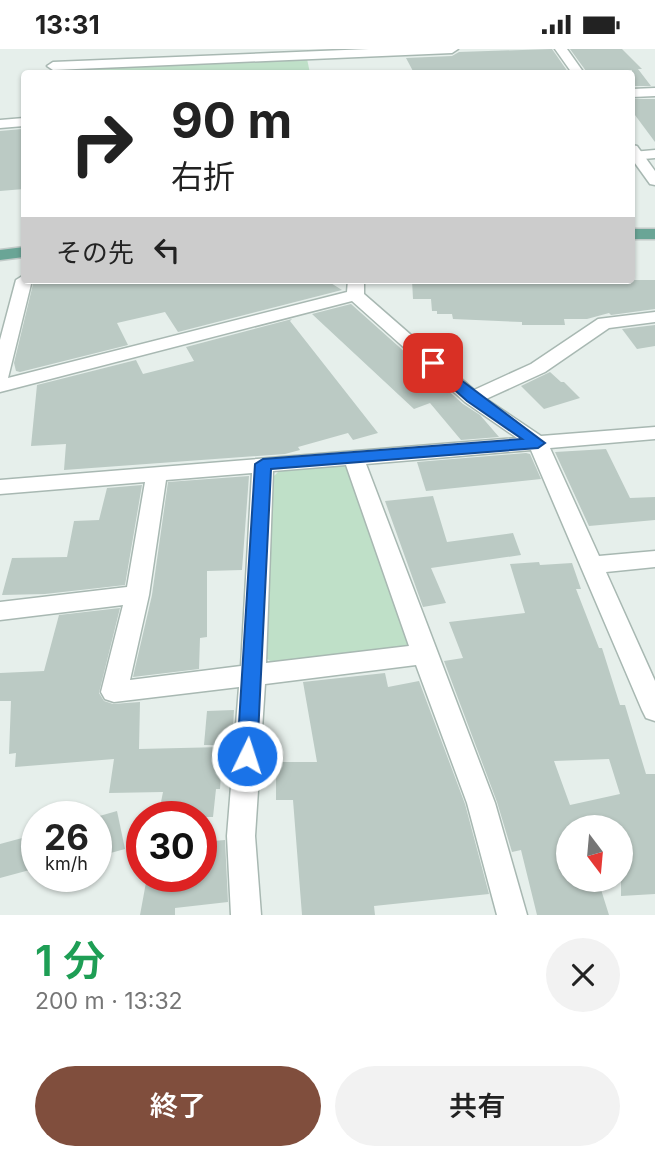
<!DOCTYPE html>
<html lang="ja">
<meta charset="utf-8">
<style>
:root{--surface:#fff;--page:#f2f2f2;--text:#222;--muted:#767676;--accent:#804e3d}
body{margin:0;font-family:Inter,"Noto Sans JP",sans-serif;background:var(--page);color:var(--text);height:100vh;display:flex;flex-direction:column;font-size:26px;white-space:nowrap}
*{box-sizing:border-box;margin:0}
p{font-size:23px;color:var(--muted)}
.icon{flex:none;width:38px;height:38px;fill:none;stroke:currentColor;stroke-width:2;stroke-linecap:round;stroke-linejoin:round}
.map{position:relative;height:866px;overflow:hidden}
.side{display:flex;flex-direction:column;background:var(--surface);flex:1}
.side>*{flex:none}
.banner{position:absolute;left:21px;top:21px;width:614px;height:214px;border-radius:7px;box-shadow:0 2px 5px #0004;background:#fff;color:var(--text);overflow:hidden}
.needle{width:46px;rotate:164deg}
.tools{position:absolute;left:556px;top:766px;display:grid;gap:14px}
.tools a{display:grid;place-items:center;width:77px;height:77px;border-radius:50%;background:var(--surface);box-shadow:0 2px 5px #0004;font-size:35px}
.speed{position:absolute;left:21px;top:752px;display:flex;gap:14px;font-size:35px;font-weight:700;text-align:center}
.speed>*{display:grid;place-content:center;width:91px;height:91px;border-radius:50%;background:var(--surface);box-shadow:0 2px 5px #0004;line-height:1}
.speed small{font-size:18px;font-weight:400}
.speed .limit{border:10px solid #d22;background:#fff;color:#111}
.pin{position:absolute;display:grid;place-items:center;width:60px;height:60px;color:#fff;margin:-30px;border-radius:14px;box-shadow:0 4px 10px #0006}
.me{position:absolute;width:77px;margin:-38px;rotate:4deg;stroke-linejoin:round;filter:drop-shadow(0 0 5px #0008)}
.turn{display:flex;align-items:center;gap:24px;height:147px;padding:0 35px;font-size:32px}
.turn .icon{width:91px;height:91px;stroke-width:2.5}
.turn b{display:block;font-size:49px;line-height:60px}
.then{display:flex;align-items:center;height:66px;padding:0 35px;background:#0003;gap:14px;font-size:26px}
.round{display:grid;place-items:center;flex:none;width:74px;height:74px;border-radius:37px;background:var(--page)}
.summary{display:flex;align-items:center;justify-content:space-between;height:119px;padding:0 35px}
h1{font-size:42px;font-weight:600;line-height:52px;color:#1e9e55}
.action{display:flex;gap:14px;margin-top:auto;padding:14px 35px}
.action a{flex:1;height:80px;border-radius:42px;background:var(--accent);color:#fff;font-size:28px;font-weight:600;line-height:80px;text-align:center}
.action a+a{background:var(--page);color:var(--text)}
.status{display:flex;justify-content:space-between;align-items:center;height:49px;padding:0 35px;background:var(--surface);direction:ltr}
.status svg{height:19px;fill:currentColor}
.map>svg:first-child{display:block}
.green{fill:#bfe0c8}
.building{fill:#bbcac4;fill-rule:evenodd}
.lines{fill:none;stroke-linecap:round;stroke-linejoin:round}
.minor-casing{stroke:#a8b8b2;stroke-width:3}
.tertiary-casing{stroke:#a8b8b2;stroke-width:3}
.primary-casing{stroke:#c2cac8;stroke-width:3}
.minor{fill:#fff;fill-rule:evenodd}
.tertiary{fill:#fff;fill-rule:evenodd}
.primary{fill:#6aa596;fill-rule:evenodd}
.route{fill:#1a73e8;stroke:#114b97;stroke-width:2}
</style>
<div class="status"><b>13:31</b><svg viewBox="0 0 49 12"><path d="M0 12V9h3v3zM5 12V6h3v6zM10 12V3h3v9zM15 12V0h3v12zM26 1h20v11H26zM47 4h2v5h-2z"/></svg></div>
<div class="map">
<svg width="655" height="866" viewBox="0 0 655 866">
<rect width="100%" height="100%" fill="#e6efeb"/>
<g class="green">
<polygon points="307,10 310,24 58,24 58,20"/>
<polygon points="341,416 354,422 412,594 405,602 277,617 266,609 273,428 280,421"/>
</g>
<g class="building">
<polygon points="552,0 568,23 414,24 406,9 452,7 459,3"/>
<polygon points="570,0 622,0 642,20 638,20 651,37 632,37 632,21 586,22"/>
<polygon points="632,50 655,50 655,93 632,62"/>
<polygon points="22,80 24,82 24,140 0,142 0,82"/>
<polygon points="34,231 326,231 342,241 178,283 165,263 117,274 128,296 20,323 16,322 14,314"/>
<polygon points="412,231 655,231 655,260 611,266 609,264 587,270 564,270 565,276 522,276 522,273 453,270 452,265 437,265 437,262 432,262 431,250 413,250"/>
<polygon points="351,255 463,355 480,366 499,388 461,391 430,354 414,360 312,265"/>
<polygon points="292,270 290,272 378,384 353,391 348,384 298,398 300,401 285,405 64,421 66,395 31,397 37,336 136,311 143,325 194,312 186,298"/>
<polygon points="655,276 655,297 637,300 622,280"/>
<polygon points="550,323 561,333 564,333 580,349 544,360 521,337"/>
<polygon points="606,400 630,449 655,448 655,471 589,477 555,403"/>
<polygon points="526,404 530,405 541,430 426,442 417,413"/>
<polygon points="249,427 242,521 207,522 207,588 200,589 199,620 133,628 152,546 168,433"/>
<polygon points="142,436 125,536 45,545 2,546 12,509 67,508 74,472 99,471 107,439"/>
<polygon points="433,447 447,493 513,484 521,506 431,519 446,554 423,558 385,452"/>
<path d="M 539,513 L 540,516 L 572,514 L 581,540 L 576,540 L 599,599 L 602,599 L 620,656 L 625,656 L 646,725 L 655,725 L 655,845 L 621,847 L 621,779 L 569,779 L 569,831 L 598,831 L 609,866 L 537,866 L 521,801 L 512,803 L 497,753 L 444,612 L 463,609 L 449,573 L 525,564 L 510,515 ZM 609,710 L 620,745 L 570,756 L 554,712 Z"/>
<polygon points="120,559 99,644 104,652 113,655 140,653 139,700 223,698 220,740 216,740 213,768 158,768 163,743 109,744 114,710 15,718 16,704 9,705 11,652 0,652 0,624 44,622 59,566"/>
<polygon points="385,624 388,638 419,632 465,755 489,845 374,857 375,866 302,866 293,751 276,751 276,721 280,713 317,713 303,633"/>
<polygon points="234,661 232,696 204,696 207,662"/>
<polygon points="117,762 125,800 96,808 96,768"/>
<polygon points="37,785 37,819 0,829 0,795"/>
<polygon points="225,791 228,853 175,859 175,866 140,866 147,828 201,828 201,793"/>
</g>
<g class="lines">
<g class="minor-casing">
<g id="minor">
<polygon points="369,0 458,0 452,4 53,21 47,17 53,13"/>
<polygon points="655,39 655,47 632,48 632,40"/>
<polygon points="24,69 24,77 0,79 0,71"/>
<polygon points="655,101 655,109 632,111 632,103"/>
<path d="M 24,226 L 24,231 L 32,231 L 8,329 L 347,243 L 348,231 L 364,231 L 364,245 L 474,341 L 531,315 L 598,270 L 655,263 L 655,273 L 609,279 L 545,323 L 486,350 L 541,387 L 655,378 L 655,390 L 550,399 L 599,507 L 655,502 L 655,518 L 606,523 L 655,632 L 655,672 L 646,669 L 642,661 L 531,401 L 366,415 L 495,754 L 527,866 L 497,866 L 467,754 L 416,616 L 265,635 L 255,787 L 261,866 L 231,866 L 227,787 L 239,638 L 114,653 L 105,650 L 101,643 L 123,556 L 0,571 L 0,553 L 127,538 L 145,433 L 0,445 L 0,431 L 517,389 L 465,353 L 352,252 L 0,343 L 0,291 L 16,231 ZM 346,416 L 409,597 L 266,614 L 273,422 ZM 252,424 L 241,617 L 130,631 L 149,546 L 166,431 Z"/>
</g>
</g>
<g class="tertiary-casing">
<g id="tertiary">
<polygon points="555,0 567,0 584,24 572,24"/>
<polygon points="632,96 637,97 655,122 655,136 650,135 632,110"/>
</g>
</g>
<g class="primary-casing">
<g id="primary">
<rect x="632" y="180" width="23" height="10"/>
<polygon points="24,198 24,208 0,211 0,201"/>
</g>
</g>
<use href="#minor" class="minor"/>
<use href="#tertiary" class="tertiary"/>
<use href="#primary" class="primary"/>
</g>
<polygon class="route" points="433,310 545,394 538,399 271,420 257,707 254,713 247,716 240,713 237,707 255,415 263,410 522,390 467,352 428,317 426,314"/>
</svg>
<div class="tools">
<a><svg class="needle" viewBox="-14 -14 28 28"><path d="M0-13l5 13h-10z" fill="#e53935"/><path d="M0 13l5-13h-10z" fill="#767676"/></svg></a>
</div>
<div class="speed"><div>26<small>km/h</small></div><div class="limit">30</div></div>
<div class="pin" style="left:433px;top:314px;background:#d93025"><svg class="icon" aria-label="arrive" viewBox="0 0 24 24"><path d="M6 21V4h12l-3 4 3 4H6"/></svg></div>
<svg class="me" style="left:247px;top:707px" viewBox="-20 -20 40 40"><circle r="17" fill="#1a73e8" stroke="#fff" stroke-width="3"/><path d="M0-11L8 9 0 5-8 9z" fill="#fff"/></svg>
<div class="banner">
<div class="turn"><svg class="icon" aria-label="right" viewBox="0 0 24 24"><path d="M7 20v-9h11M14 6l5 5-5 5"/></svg><div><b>90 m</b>右折</div></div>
<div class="then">その先<svg class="icon" aria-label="left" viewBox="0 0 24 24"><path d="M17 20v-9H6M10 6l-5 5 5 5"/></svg></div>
</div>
</div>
<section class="side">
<div class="summary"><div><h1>1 分</h1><p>200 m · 13:32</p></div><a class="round"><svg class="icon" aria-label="close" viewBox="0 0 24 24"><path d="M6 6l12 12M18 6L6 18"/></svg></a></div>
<div class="action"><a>終了</a><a>共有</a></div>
</section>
